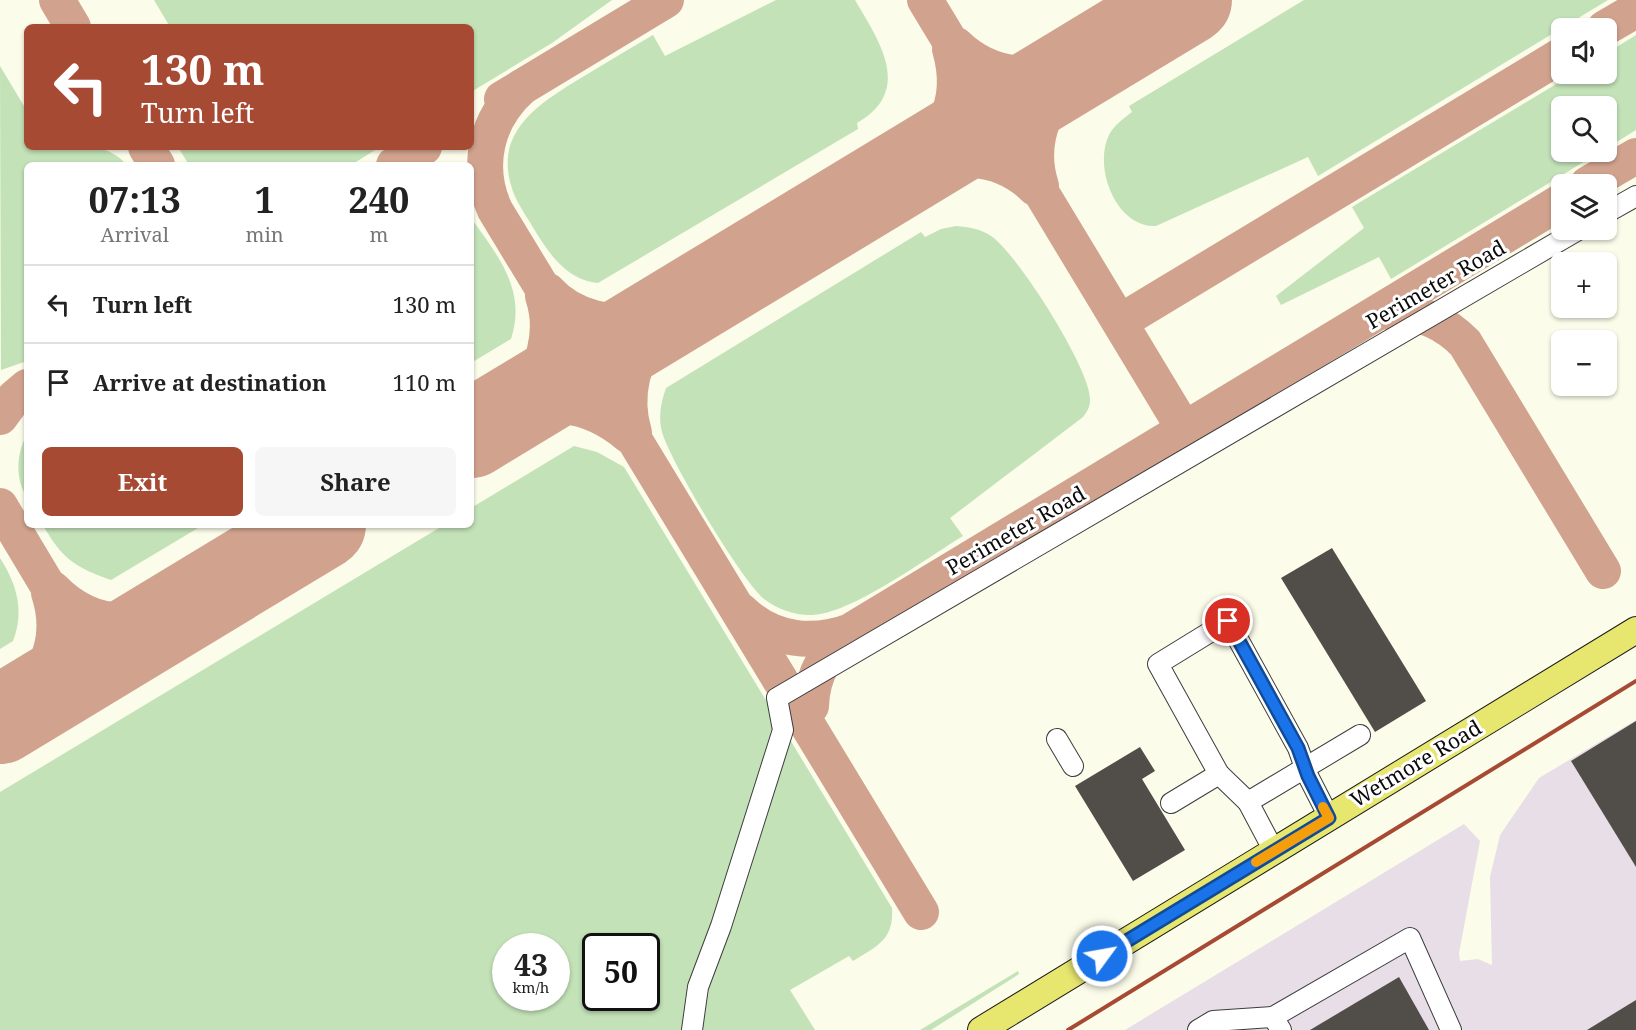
<!DOCTYPE html>
<meta charset="utf-8">
<style>
:root{--surface:#fff;--page:#f6f6f6;--text:#222;--muted:#767676;--line:#e0e0e0;--accent:#a74a34}
body{margin:0;font-family:"Noto Serif",serif;background:var(--page);color:var(--text);height:100vh;display:flex;flex-direction:column;font-size:22px;white-space:nowrap}
*{box-sizing:border-box;margin:0}
p{font-size:20px;color:var(--muted)}
.icon{flex:none;width:33px;height:33px;fill:none;stroke:currentColor;stroke-width:2;stroke-linecap:round;stroke-linejoin:round}
.map{position:relative;flex:1;overflow:hidden}
.sheet{position:absolute;left:24px;top:162px;width:450px;height:366px;display:flex;flex-direction:column;background:var(--surface);border-radius:9px;box-shadow:0 2px 4px #0004}
.sheet>*{flex:none}
.hud{position:absolute;left:24px;top:24px;width:450px;height:126px;border-radius:9px;box-shadow:0 2px 4px #0004;background:#a74a34;color:#fff;overflow:hidden}
.tools{position:absolute;left:1551px;top:18px;display:grid;gap:12px}
.tools a{display:grid;place-items:center;width:66px;height:66px;border-radius:9px;background:var(--surface);box-shadow:0 2px 4px #0004;font-size:30px}
.speed{position:absolute;left:492px;top:933px;display:flex;gap:12px;font-size:30px;font-weight:700;text-align:center}
.speed>*{display:grid;place-content:center;width:78px;height:78px;border-radius:50%;background:var(--surface);box-shadow:0 2px 4px #0004;line-height:1}
.speed small{font-size:15px;font-weight:400}
.speed .limit{border:3px solid #111;border-radius:9px;background:#fff;color:#111}
.pin{position:absolute;display:grid;place-items:center;width:51px;height:51px;color:#fff;margin:-26px;border:3px solid #fff;border-radius:50%;box-shadow:0 2px 6px #0007}
.me{position:absolute;width:66px;margin:-33px;rotate:58deg;stroke-linejoin:round;filter:drop-shadow(0 0 4px #0008)}
.turn{display:flex;align-items:center;gap:21px;height:126px;padding:0 18px;font-size:27px}
.turn .icon{width:78px;height:78px;stroke-width:2.5}
.turn b{display:block;font-size:42px;line-height:51px}
.eta{display:flex;justify-content:space-evenly;align-items:center;height:102px;text-align:center}
.eta b{font-size:36px;font-weight:700;line-height:42px}
.button{display:flex;gap:12px;margin-top:auto;padding:12px 18px}
.button a{flex:1;height:69px;border-radius:9px;background:var(--accent);color:#fff;font-size:24px;font-weight:700;line-height:69px;text-align:center}
.button a+a{background:var(--page);color:var(--text)}
ul{padding:0;list-style:none}
li{display:flex;align-items:center;gap:18px;height:78px;padding:0 18px;border-top:2px solid var(--line)}
li div{flex:1}
li b{display:block;font-size:22px}
li em{font-style:normal}
.map>svg:first-child{display:block}
.industrial{fill:#e8dee7}
.green{fill:#c3e2b8;fill-rule:evenodd}
.lines{fill:none;stroke-linecap:round;stroke-linejoin:round}
.taxiway{stroke:#d1a38e;stroke-width:36}
.runway{stroke:#d1a38e;stroke-width:88}
.building{fill:#514d48}
.minor-casing{stroke:#3d3d3d;stroke-width:22}
.major-casing{stroke:#1b1b1b;stroke-width:28}
.minor{stroke:#fff;stroke-width:20}
.major{stroke:#e7e66e;stroke-width:26}
.rail{stroke:#a74a34;stroke-width:4}
.route-casing{stroke:#114b97;stroke-width:15}
.route{stroke:#1a73e8;stroke-width:10}
.slow{stroke:#f59e0b;stroke-width:10}
.labels{text-anchor:middle;stroke-width:6;stroke-linejoin:round;paint-order:stroke}
.street-label{font-size:21px;fill:#0a0a0a;stroke:#fff}
</style>
<div class="map">
<svg width="1636" height="1030" viewBox="0 0 1636 1030">
<rect width="100%" height="100%" fill="#fbfce9"/>
<polygon class="industrial" points="1636,720 1636,1030 1125,1030 1464,824 1480,841 1459,953 1460,961 1478,959 1492,965 1490,877 1500,835 1539,778"/>
<g class="green">
<polygon points="154,0 612,0 552,43 471,92 471,27 170,27"/>
<path d="M 776,0 L 855,0 C 879,41 914,90 857,123 L 858,129 L 598,283 C 567,280 549,254 534,229 C 526,215 515,201 511,185 C 494,128 545,100 586,75 C 608,62 630,48 653,35 L 665,56 Z"/>
<path d="M 1304,0 L 1608,0 L 1318,176 L 1308,157 L 1156,226 C 1116,228 1093,167 1109,135 C 1114,125 1123,119 1132,112 L 1129,106 Z"/>
<polygon points="1636,35 1636,130 1607,148 1606,106 1562,106 1562,152 1600,152 1391,279 1379,257 1281,305 1276,296 1364,228 1352,207 1573,74 1606,74 1607,53"/>
<path d="M 0,66 L 27,111 L 27,147 L 57,147 L 65,150 C 82,140 116,149 126,165 L 27,165 L 27,361 L 1,370 Z"/>
<polygon points="178,147 380,147 351,165 189,165"/>
<path d="M 471,218 C 498,256 527,290 511,339 L 471,363 Z"/>
<path d="M 956,226 C 969,227 981,229 991,236 C 1016,252 1092,371 1090,400 C 1090,407 1087,412 1083,417 L 950,518 L 963,536 C 928,557 849,616 810,615 C 794,615 777,609 764,599 C 742,581 670,461 662,432 C 658,417 661,402 666,388 L 921,232 L 925,237 L 941,229 Z"/>
<path d="M 27,434 L 27,498 C 15,479 16,454 27,434 Z"/>
<path d="M 574,446 L 597,452 L 624,467 L 778,720 L 687,997 L 683,1030 L 0,1030 L 0,792 L 444,525 L 471,525 L 471,508 ZM 506,946 L 556,946 L 556,998 L 506,998 ZM 596,946 L 646,946 L 646,998 L 596,998 Z"/>
<path d="M 43,525 L 203,525 L 111,580 C 76,568 61,558 43,525 Z"/>
<path d="M 0,558 C 16,583 25,610 13,641 L 0,649 Z"/>
<path d="M 789,738 L 892,908 C 894,940 877,946 853,961 L 849,956 L 790,990 L 815,1030 L 697,1030 L 696,1022 Z"/>
<polygon points="1018,971 1019,974 931,1030 920,1030"/>
</g>
<g class="lines">
<g class="taxiway">
<polyline points="57,0 73,27"/>
<polyline points="925,0 1184,429"/>
<polyline points="1605,28 1636,10"/>
<path d="M 956,45 C 993,81 1038,79 1084,63"/>
<path d="M 522,87 C 486,119 475,166 495,210 L 921,912"/>
<polyline points="502,99 666,0"/>
<polyline points="146,147 157,165"/>
<polyline points="394,165 424,147"/>
<path d="M 906,173 C 950,154 998,152 1035,188"/>
<path d="M 897,177 C 939,140 967,108 950,49"/>
<polyline points="1588,184 1636,156"/>
<path d="M 1041,186 C 1025,136 1050,96 1084,63"/>
<path d="M 548,291 C 572,318 614,327 648,319 C 660,316 671,309 683,306"/>
<path d="M 1392,313 C 1421,311 1445,323 1465,343 L 1603,571"/>
<polyline points="1120,322 1562,55"/>
<polyline points="0,417 14,398 27,387"/>
<path d="M 499,421 C 542,395 590,403 628,435"/>
<path d="M 476,431 C 490,420 505,412 517,400 C 544,373 555,332 543,296"/>
<path d="M 634,433 C 623,396 632,357 658,329 C 664,322 672,317 679,311"/>
<polyline points="0,506 94,663"/>
<path d="M 53,589 C 99,636 145,622 198,600"/>
<path d="M 741,611 C 773,642 814,645 854,630"/>
<path d="M 811,706 C 812,673 828,647 854,629 L 1562,201"/>
<path d="M 0,720 C 39,685 67,648 49,593"/>
</g>
<g class="runway">
<polyline points="471,434 1188,0"/>
<polyline points="0,720 322,525"/>
</g>
</g>
<g class="building">
<polygon points="1332,548 1426,701 1375,732 1281,578"/>
<polygon points="1636,721 1636,867 1571,761"/>
<polygon points="1140,747 1155,771 1142,779 1185,850 1133,881 1075,786"/>
<polygon points="1399,977 1429,1030 1310,1030"/>
<polygon points="1636,1000 1636,1030 1587,1030"/>
</g>
<g class="lines">
<g class="minor-casing">
<g id="minor">
<polyline points="1606,213 1636,196"/>
<polyline points="1057,739 1073,766"/>
<polyline points="1248,802 1360,735"/>
<polyline points="1171,803 1219,774"/>
<polyline points="1274,851 1248,802 1219,774 1158,664 1228,621 1298,748 1308,776 1329,817"/>
<polyline points="692,1030 698,987 721,926 783,730 777,698 1578,230"/>
<polyline points="1198,1030 1213,1021 1273,1017"/>
<polyline points="1281,1030 1273,1017 1410,938 1451,1030"/>
</g>
</g>
<g class="major-casing">
<polyline id="major" points="981,1030 1636,630"/>
</g>
<use href="#minor" class="minor"/>
<use href="#major" class="major"/>
<polyline class="rail" points="1068,1030 1636,681"/>
</g>
<g class="lines">
<g class="route-casing">
<polyline id="route" points="1102,956 1329,818 1308,776 1298,748 1228,621"/>
</g>
<use href="#route" class="route"/>
<polyline class="slow" points="1256,862 1329,818 1323,807"/>
</g>
<g class="labels">
<g class="street-label">
<text transform="translate(1436 285) rotate(-30)" y="7">Perimeter Road</text>
<text transform="translate(1016 531) rotate(-30)" y="7">Perimeter Road</text>
<text transform="translate(1416 764) rotate(-31)" y="7">Wetmore Road</text>
</g>
</g>
</svg>
<div class="tools">
<a><svg class="icon" aria-label="sound" viewBox="0 0 24 24"><path d="M4 9h4l5-4v14l-5-4H4zM17 9q2 3 0 6"/></svg></a>
<a><svg class="icon" aria-label="search" viewBox="0 0 24 24"><circle cx="10" cy="10" r="6"/><path d="M15 15l6 6"/></svg></a>
<a><svg class="icon" aria-label="layers" viewBox="0 0 24 24"><path d="M12 4l9 5-9 5-9-5zM3 14l9 5 9-5"/></svg></a>
<a>+</a>
<a>−</a>
</div>
<div class="speed"><div>43<small>km/h</small></div><div class="limit">50</div></div>
<div class="pin" style="left:1228px;top:621px;background:#d93025"><svg class="icon" aria-label="arrive" viewBox="0 0 24 24"><path d="M6 21V4h12l-3 4 3 4H6"/></svg></div>
<svg class="me" style="left:1102px;top:956px" viewBox="-20 -20 40 40"><circle r="17" fill="#1a73e8" stroke="#fff" stroke-width="3"/><path d="M0-11L8 9 0 5-8 9z" fill="#fff"/></svg>
<div class="hud">
<div class="turn"><svg class="icon" aria-label="left" viewBox="0 0 24 24"><path d="M17 20v-9H6M10 6l-5 5 5 5"/></svg><div><b>130 m</b>Turn left</div></div>
</div>
<section class="sheet">
<div class="eta">
<div><b>07:13</b><p>Arrival</p></div>
<div><b>1</b><p>min</p></div>
<div><b>240</b><p>m</p></div>
</div>
<ul>
<li><svg class="icon" aria-label="left" viewBox="0 0 24 24"><path d="M17 20v-9H6M10 6l-5 5 5 5"/></svg><div><b>Turn left</b></div><em>130 m</em></li>
<li><svg class="icon" aria-label="arrive" viewBox="0 0 24 24"><path d="M6 21V4h12l-3 4 3 4H6"/></svg><div><b>Arrive at destination</b></div><em>110 m</em></li>
</ul>
<div class="button"><a>Exit</a><a>Share</a></div>
</section>
</div>
